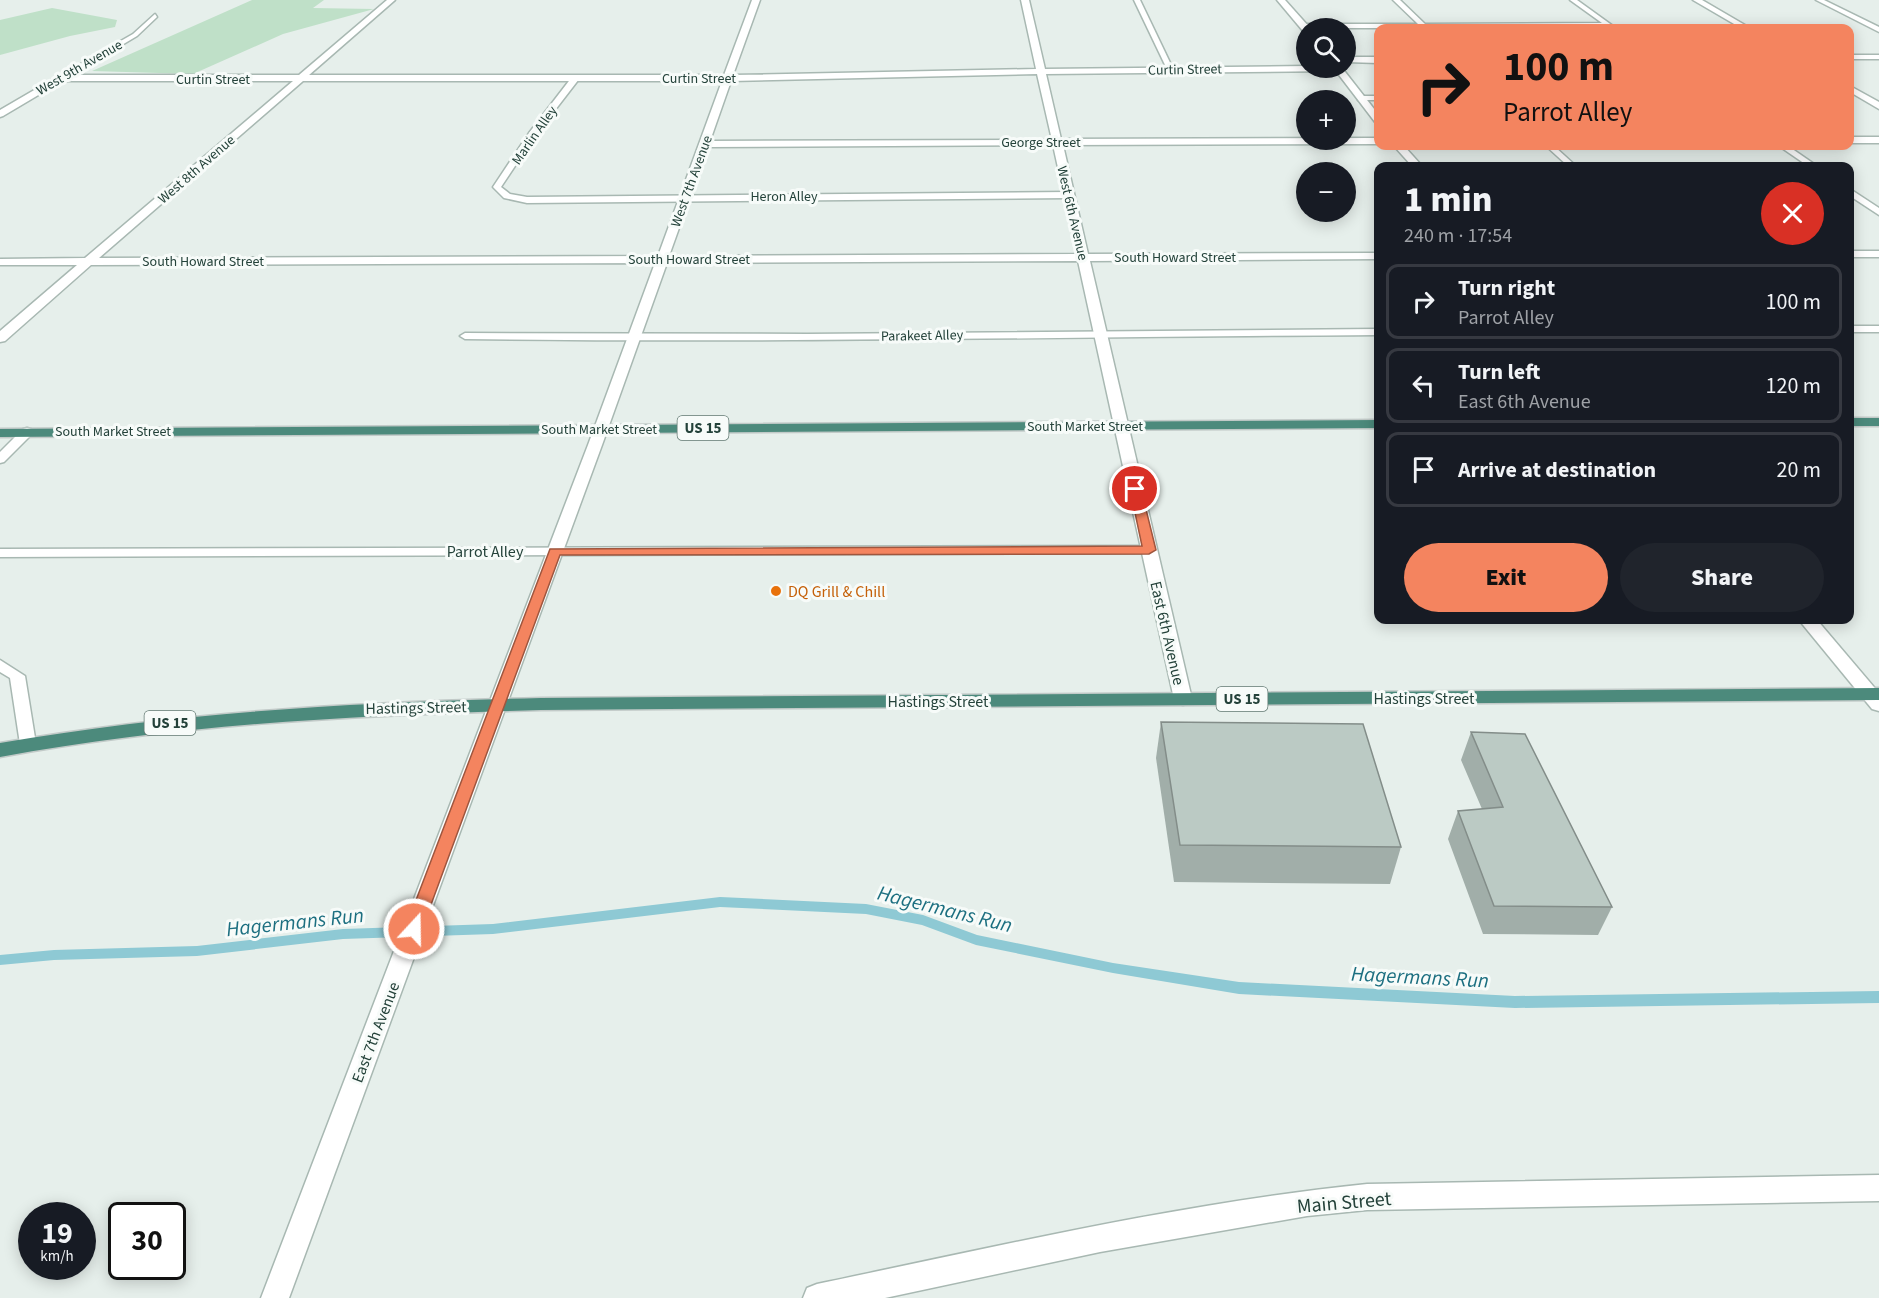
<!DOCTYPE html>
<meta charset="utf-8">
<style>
:root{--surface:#171b24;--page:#20242c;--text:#f1f3f6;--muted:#9ea1a6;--line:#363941;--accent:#f4845f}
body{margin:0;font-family:"Source Sans 3",sans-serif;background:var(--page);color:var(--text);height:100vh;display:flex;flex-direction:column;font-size:22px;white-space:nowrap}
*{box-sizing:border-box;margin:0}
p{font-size:20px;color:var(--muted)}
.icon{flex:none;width:33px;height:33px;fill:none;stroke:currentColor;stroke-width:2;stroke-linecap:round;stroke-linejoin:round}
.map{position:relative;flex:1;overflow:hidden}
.details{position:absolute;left:1374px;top:162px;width:480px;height:462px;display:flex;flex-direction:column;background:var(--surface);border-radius:12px;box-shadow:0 3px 15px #0003}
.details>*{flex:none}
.top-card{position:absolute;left:1374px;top:24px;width:480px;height:126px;border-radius:12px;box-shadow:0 3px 15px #0003;background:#f4845f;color:#111;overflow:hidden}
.fabs{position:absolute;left:1296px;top:18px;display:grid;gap:12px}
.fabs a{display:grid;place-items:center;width:60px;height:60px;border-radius:50%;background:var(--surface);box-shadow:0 3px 15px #0003;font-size:30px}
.speed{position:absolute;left:18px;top:1202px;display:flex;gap:12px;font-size:30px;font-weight:700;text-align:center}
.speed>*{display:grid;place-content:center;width:78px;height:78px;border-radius:50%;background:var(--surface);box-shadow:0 3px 15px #0003;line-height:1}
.speed small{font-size:15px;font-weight:400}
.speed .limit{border:3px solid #111;border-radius:9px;background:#fff;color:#111}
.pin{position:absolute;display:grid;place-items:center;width:51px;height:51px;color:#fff;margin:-26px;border:3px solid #fff;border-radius:50%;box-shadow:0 2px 6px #0007}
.me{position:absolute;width:66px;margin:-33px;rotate:21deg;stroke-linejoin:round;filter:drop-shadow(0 0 4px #0008)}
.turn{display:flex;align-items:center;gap:21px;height:126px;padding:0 30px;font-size:27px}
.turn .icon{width:78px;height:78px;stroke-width:2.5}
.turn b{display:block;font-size:42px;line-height:51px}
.round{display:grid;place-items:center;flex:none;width:63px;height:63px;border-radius:32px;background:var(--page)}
.head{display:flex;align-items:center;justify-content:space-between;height:102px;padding:0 30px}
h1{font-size:36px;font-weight:800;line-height:45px}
.action{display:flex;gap:12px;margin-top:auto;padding:12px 30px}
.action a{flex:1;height:69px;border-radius:36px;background:var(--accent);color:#111;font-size:24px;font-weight:800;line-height:69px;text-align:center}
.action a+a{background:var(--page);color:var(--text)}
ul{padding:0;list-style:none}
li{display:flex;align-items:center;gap:18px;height:75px;margin:0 12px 9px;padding:0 18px;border:3px solid var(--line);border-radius:12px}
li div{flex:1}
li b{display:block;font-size:22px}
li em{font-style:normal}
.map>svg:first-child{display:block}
.green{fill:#bfe0c8}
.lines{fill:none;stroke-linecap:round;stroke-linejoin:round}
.stream{fill:#8ec9d4;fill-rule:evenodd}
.service-casing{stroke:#a8b8b2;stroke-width:3}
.minor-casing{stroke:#a8b8b2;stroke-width:3}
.trunk-casing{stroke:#c2cac8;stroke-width:3}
.service{fill:#fff;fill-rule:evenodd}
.minor{fill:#fff;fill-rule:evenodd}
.trunk{fill:#4c8a7c;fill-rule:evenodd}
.wall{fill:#a1aea9}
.building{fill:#bbcac4;stroke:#838d89;stroke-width:1.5}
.route{fill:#f4845f;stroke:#9f563e;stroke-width:1.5}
.food-dot{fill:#e8710a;stroke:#f7fbf9;stroke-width:2}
.labels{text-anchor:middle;stroke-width:6;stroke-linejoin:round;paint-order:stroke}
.far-street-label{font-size:14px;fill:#24423a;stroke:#f7fbf9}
.shield{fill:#f7fbf9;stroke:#637a73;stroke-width:1.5}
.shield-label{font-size:15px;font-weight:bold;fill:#24423a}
.street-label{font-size:16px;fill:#24423a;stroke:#f7fbf9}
.food-label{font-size:16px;fill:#c56008;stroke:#f7fbf9;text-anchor:start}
.near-street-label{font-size:20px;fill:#24423a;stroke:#f7fbf9}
.near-water-label{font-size:21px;font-style:italic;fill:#1c6f80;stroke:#f7fbf9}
</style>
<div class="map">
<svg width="1879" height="1298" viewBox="0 0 1879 1298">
<rect width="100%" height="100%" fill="#e6efeb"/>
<g class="green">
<polygon points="252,0 324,0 313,8 374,9 283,34 193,74 92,71"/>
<polygon points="52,8 117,20 115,27 70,36 0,55 0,20"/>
</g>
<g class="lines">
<polygon class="stream" points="720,897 866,904 923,915 977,935 1113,963 1239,982 1515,996 1879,991 1879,1003 1515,1008 1239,994 1113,973 976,945 922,925 866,914 720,907 493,934 343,939 197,956 54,960 0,965 0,955 54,950 197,946 343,929 493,924"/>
<g class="service-casing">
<g id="service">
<polygon points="1134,0 1140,0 1174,71 1167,69"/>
<polygon points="1393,0 1400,0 1425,24 1602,23 1570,0 1577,0 1613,26 1610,28 1304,28 1301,26 1304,24 1418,24"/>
<polygon points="1816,0 1824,0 1879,27 1879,32"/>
<polygon points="155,14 157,17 137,36 63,80 56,78 133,34"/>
<polygon points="572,77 579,79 535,136 501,187 510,194 527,197 1069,192 1073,195 1069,198 527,203 504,198 493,187 529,133"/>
<polygon points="1361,96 1378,96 1378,100 1358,100 1358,96"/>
<polygon points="1546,146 1554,146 1576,166 1568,166"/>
<polygon points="1779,146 1788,146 1817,166 1808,166"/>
<polygon points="1850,189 1879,208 1879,215 1850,196"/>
<rect x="1850" y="326" width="29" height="6"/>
<path d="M 1378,329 L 1378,335 C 1074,337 769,343 465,339 L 460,336 L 465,333 L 807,334 Z"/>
<polygon points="27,428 31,429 31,435 4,462 0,463 0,452 23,429"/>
<polygon points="1149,546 1154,547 1156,550 1154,553 0,557 0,549"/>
<polygon points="0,660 25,676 36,744 34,748 22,748 20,744 10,678 0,672"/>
</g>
</g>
<g class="minor-casing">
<g id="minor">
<path d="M 387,0 L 395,0 L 309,75 L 724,75 L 752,0 L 760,0 L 733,75 L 1036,69 L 1021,0 L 1029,0 L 1045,69 L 1306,66 L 1306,68 L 1342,68 L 1378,114 L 1378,123 L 1375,122 L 1336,71 L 1046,74 L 1061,139 L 1378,138 L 1378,144 L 1063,145 L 1088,254 L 1378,253 L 1378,259 L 1090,261 L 1192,699 L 1190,703 L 1183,705 L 1176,703 L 1174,699 L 1078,261 L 667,263 L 602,445 L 289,1298 L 261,1298 L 588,445 L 655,263 L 91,265 L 5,341 L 0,342 L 0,331 L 77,265 L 0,265 L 0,259 L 85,258 L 293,81 L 62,81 L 3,116 L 0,117 L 0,110 L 60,75 L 299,75 ZM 1037,74 L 1052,140 L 710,141 L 731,81 ZM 303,81 L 722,81 L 658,256 L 99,258 ZM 1053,145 L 1077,254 L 669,256 L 708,147 Z"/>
<polygon points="1277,0 1285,0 1310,28 1303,31"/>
<polygon points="1693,0 1702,0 1750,28 1741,28"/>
<rect x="1850" y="55" width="29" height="4"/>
<polygon points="1378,57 1378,63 1346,62 1346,57"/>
<polygon points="1850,86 1879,102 1879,109 1850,92"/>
<rect x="1850" y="137" width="29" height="6"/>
<polygon points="1394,146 1404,146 1422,166 1412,166"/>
<rect x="1850" y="251" width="29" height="6"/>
<polygon points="1799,620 1817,620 1879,693 1879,711 1872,709"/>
<path d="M 1879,1175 L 1879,1201 L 1367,1210 L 1307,1216 L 1100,1252 L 885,1298 L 803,1298 L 807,1288 L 817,1284 C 999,1246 1182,1203 1367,1184 Z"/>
</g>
</g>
<g class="trunk-casing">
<g id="trunk">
<rect x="1850" y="418" width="29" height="8"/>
<polygon points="1378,420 1378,428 0,437 0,429"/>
<path d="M 1879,688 L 1879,700 L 541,710 C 359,715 179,724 0,757 L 0,743 C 179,712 359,702 541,698 Z"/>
</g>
</g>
<use href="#service" class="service"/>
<use href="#minor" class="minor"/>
<use href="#trunk" class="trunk"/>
</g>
<g class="wall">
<polygon points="1161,722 1401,847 1390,884 1174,882 1156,758"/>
<polygon points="1471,732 1612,907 1598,935 1483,934 1448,839 1458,811 1482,809 1461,760"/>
</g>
<g class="building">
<polygon points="1161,722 1363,724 1401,847 1180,845"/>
<polygon points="1471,732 1525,734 1612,907 1494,906 1458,811 1503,807"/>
</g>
<polygon class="route" points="1135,485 1141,489 1156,550 1149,554 560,555 422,929 420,934 414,936 408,934 405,929 550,549 1142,546 1130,489"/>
<circle class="food-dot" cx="776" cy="591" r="6"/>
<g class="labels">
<g class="far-street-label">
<text transform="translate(79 67) rotate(-30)" y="5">West 9th Avenue</text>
<text transform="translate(1185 69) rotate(-1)" y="5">Curtin Street</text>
<text x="699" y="83">Curtin Street</text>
<text x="213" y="84">Curtin Street</text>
<text transform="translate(534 135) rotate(-55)" y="5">Marlin Alley</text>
<text x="1041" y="147">George Street</text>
<text transform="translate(196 169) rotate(-41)" y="5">West 8th Avenue</text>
<text transform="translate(691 181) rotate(-70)" y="5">West 7th Avenue</text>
<text x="784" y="201">Heron Alley</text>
<text transform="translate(1073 213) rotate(77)" y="5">West 6th Avenue</text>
<text x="1175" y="262">South Howard Street</text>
<text x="689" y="264">South Howard Street</text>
<text x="203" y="266">South Howard Street</text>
<text transform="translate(922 335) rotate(-1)" y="5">Parakeet Alley</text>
<text x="1085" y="431">South Market Street</text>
<text x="599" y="434">South Market Street</text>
<text x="113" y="436">South Market Street</text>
</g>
<g class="shield">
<rect x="677.5" y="416" width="51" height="24" rx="4.5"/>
<rect x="1216.5" y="687" width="51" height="24" rx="4.5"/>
<rect x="144.5" y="711" width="51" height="24" rx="4.5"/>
</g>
<g class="shield-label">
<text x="703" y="433">US 15</text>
<text x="1242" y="704">US 15</text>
<text x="170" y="728">US 15</text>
</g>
<g class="street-label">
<text x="485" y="557">Parrot Alley</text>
<text transform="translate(1168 633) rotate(77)" y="6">East 6th Avenue</text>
<text x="1424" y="704">Hastings Street</text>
<text x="938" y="707">Hastings Street</text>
<text transform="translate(416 707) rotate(-1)" y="6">Hastings Street</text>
<text transform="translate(375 1032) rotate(-69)" y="6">East 7th Avenue</text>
</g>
<g class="food-label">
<text x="788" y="597">DQ Grill &amp; Chill</text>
</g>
<g class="near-street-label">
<text transform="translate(1344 1202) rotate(-5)" y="7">Main Street</text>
</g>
<g class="near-water-label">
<text transform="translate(945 909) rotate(14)" y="7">Hagermans Run</text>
<text transform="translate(295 922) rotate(-6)" y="7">Hagermans Run</text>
<text transform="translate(1420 977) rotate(3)" y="7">Hagermans Run</text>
</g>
</g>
</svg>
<div class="fabs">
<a><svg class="icon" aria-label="search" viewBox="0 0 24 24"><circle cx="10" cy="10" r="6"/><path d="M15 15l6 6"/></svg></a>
<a>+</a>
<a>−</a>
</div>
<div class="speed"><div>19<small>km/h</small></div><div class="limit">30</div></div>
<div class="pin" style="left:1135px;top:489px;background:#d93025"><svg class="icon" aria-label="arrive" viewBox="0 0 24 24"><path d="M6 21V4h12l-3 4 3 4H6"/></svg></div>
<svg class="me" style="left:414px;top:929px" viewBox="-20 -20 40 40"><circle r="17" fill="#f4845f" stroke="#fff" stroke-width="3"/><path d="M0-11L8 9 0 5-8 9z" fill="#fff"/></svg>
<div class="top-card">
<div class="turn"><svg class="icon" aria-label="right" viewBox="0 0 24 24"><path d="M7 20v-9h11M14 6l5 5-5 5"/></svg><div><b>100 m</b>Parrot Alley</div></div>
</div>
<section class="details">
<div class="head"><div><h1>1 min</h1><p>240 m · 17:54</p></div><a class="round" style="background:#d93025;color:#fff"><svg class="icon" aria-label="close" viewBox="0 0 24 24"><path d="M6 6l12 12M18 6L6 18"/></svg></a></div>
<ul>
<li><svg class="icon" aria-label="right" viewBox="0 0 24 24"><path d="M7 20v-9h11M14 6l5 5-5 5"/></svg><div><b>Turn right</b><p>Parrot Alley</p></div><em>100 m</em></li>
<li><svg class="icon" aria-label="left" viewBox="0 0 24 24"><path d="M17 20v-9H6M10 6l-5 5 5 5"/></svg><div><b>Turn left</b><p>East 6th Avenue</p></div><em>120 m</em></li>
<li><svg class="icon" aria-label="arrive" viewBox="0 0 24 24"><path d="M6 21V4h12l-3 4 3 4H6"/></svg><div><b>Arrive at destination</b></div><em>20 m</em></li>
</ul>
<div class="action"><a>Exit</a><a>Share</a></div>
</section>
</div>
